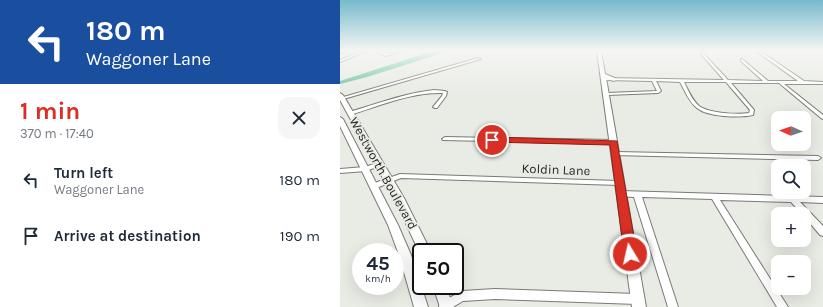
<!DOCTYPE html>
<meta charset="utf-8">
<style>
:root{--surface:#fff;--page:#f6f6f7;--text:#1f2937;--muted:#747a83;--accent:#d93025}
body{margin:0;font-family:Karla,sans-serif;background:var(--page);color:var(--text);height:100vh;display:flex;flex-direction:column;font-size:15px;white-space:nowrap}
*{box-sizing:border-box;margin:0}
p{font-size:13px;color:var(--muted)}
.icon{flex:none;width:22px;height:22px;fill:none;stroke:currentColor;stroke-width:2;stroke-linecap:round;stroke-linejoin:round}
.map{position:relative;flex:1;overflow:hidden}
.sheet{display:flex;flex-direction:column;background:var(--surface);width:340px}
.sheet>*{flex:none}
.guide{background:#1a4fa0;color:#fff;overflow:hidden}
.needle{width:26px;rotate:272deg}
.fabs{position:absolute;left:431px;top:111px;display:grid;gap:8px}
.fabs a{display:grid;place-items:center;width:40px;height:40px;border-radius:8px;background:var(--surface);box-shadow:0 4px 16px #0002;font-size:20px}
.speed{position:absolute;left:12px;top:243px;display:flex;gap:8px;font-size:20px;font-weight:700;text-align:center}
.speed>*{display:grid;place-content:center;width:52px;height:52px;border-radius:50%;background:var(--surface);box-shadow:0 4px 16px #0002;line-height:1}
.speed small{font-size:10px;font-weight:400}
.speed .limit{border:2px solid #111;border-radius:6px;background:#fff;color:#111}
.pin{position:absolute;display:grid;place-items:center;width:34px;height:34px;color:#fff;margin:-17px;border:2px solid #fff;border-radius:50%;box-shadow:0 1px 4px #0007}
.me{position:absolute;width:44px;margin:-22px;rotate:351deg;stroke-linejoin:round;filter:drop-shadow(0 0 3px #0008)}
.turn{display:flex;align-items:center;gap:14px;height:84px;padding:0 20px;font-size:18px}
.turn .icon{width:52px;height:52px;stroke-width:2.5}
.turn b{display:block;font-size:28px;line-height:34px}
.round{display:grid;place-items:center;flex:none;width:42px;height:42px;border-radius:12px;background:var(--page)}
.overview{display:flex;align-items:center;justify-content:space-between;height:68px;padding:0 20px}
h1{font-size:24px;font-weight:700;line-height:30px;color:var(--accent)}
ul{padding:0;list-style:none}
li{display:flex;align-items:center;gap:12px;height:56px;padding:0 20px}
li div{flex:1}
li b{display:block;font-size:15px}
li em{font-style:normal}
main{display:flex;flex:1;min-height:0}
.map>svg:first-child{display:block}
.water{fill:#6cc2a2}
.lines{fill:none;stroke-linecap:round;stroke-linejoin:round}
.minor-casing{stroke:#797b76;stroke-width:2}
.major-casing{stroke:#797b76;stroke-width:2}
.minor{fill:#fff;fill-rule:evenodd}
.major{fill:#fff;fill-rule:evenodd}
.route{fill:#d93025;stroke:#8d1f18}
.labels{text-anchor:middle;stroke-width:3.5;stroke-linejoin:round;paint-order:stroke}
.street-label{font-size:13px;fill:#272725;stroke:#e9ebe5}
</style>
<main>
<section class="sheet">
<div class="guide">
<div class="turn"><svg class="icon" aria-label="left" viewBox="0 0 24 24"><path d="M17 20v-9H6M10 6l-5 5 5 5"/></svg><div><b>180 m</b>Waggoner Lane</div></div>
</div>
<div class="overview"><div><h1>1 min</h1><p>370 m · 17:40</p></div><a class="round"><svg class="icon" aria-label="close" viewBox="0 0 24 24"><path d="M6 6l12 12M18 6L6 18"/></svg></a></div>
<ul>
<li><svg class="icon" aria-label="left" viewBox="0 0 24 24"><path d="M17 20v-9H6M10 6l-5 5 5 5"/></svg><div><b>Turn left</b><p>Waggoner Lane</p></div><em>180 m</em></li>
<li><svg class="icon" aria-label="arrive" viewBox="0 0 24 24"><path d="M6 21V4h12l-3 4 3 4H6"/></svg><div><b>Arrive at destination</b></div><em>190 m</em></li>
</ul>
</section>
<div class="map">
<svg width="483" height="307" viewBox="0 0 483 307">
<rect width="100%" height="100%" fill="#e9ebe5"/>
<polygon class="water" points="93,51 109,51 27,77 0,84 0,81"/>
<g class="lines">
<g class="minor-casing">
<g id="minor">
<polygon points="3,51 7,51 0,54 0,52"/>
<polygon points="22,51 26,51 0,62 0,60"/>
<path d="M 35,51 C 40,51 41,52 45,53 C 50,54 56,50 62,51 L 46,56 Z"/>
<path d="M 416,51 L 420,51 L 464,81 L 483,82 L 483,84 L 444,84 L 483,115 L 483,119 L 481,118 L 439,83 L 391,83 L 414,110 L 413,115 C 400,118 367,117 357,108 C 349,102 345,91 340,82 L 316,81 L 321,91 L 318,93 L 267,95 L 265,94 L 267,93 L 317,91 L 312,81 L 263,80 L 263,78 L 264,78 L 384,80 L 361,54 L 361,52 L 362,52 L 388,80 L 423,81 L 401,61 L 401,59 L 402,59 L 428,81 L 458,81 ZM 344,82 L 386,82 L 410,110 L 409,113 C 397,115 368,113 359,106 C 352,100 348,90 344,82 Z"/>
<polygon points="138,58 141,59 0,100 0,98"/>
<path d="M 94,90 L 105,91 L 107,92 L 106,96 L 97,108 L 95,108 L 93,107 L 102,96 L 103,93 C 72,92 42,105 13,114 L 11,114 L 9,113 L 9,112 C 37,104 65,93 94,90 Z"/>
<polygon points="105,137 274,140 277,142 274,144 103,140 102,139"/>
<polygon points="276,152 478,156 481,158 478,160 274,155 273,154"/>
<polygon points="40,162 43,164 42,165 26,171 0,173 0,169 25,167"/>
<polygon points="60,174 279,181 281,181 282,183 281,185 279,185 61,178 34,189 32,188 31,186 32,184"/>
<polygon points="281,191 483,197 483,203 460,202 483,226 483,236 480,235 464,216 464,214 462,214 451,202 380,200 448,307 437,307 372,199 302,197 338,307 328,307 294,197 278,196 277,194 278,192"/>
<polygon points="155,289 297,294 301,295 302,299 301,303 297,304 155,299 123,301 113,307 99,307 100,303 122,291"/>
</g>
</g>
<g class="major-casing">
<g id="major">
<polygon points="257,51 261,51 265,74 277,79 274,81 266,78 306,307 292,307"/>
<polygon points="0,93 3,95 64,198 91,252 81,252 81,256 56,202 0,100"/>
<polygon points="0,117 3,119 58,225 71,255 88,307 74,307 59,255 48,225 0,126"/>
<polygon points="93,286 105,286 114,307 100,307"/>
</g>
</g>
<use href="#minor" class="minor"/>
<use href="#major" class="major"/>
</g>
<linearGradient id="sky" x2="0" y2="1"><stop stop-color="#76bacc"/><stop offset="0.54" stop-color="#f5f6f3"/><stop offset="1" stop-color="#f5f6f3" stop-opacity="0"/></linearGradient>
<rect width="483" height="94" fill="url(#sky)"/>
<polygon class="route" points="152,137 277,141 297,254 295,258 290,260 286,258 284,254 270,145 149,142 148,140 149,138"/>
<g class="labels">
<g class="street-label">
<text transform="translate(216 169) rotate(2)" y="5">Koldin Lane</text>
<text transform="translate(44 173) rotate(61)" y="5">Westworth Boulevard</text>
</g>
</g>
</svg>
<div class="fabs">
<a><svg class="needle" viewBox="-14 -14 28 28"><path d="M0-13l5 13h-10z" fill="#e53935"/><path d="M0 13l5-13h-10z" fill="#747a83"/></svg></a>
<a><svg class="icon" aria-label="search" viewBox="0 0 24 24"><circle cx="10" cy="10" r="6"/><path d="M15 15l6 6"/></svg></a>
<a>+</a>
<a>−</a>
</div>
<div class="speed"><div>45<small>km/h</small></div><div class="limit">50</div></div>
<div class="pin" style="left:152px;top:140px;background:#d93025"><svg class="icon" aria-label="arrive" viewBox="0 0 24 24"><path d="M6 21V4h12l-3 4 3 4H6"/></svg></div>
<svg class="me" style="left:290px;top:254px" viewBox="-20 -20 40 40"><circle r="17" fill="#d93025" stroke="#fff" stroke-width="3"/><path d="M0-11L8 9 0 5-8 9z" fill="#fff"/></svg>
</div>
</main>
